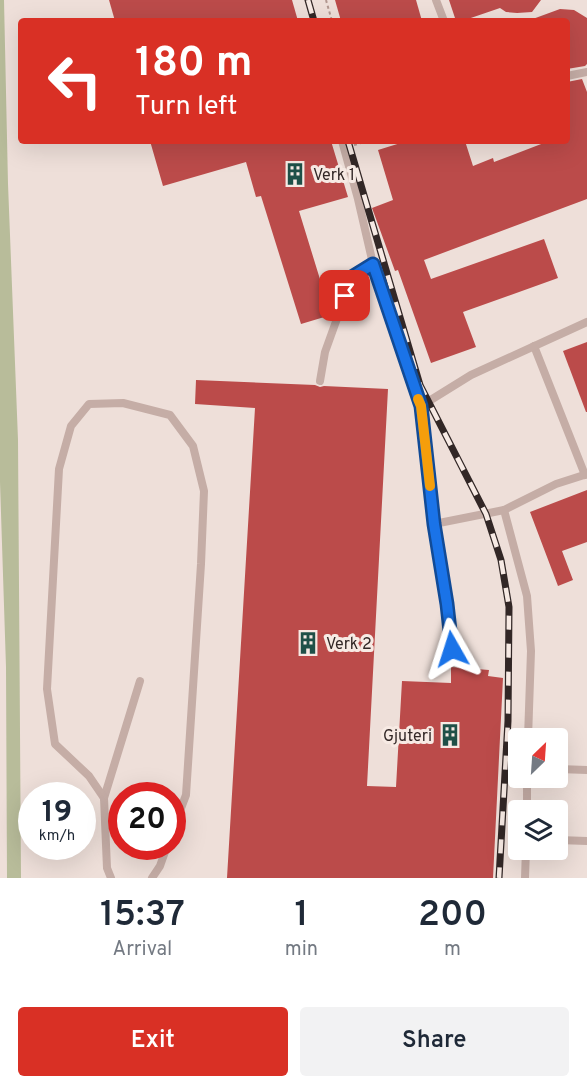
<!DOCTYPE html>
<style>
:root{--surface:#fff;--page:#f2f2f3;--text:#1f2937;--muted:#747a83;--accent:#d93025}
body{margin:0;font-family:Overpass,sans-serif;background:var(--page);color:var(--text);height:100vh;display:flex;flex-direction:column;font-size:22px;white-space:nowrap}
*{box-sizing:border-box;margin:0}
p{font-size:20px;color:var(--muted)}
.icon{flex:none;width:33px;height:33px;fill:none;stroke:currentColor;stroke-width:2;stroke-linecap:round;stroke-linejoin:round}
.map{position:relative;height:878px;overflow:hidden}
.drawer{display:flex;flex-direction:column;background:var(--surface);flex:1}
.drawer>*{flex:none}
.banner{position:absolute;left:18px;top:18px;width:552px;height:126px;border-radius:6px;box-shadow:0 6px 24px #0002;background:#d93025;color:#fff;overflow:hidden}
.needle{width:39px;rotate:25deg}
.controls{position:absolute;left:508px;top:728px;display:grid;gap:12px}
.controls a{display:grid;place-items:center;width:60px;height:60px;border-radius:6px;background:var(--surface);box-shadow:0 6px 24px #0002;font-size:30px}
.speed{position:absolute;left:18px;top:782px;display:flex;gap:12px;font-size:30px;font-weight:700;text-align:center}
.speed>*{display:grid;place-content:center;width:78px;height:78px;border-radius:50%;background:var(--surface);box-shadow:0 6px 24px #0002;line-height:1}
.speed small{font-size:15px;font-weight:400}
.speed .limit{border:9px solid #d22;background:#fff;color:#111}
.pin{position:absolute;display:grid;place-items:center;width:51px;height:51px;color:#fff;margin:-26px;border-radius:12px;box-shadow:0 3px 9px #0006}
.me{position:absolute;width:66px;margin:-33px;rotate:354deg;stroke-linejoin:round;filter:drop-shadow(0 0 4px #0008)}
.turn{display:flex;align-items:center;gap:21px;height:126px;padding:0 18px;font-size:27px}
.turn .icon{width:78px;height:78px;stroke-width:2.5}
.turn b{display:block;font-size:42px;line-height:51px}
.eta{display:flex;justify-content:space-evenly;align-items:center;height:102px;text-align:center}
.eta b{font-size:36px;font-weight:600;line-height:42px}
.action{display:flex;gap:12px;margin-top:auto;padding:12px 18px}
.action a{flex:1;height:69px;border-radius:6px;background:var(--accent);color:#fff;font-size:24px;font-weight:600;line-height:69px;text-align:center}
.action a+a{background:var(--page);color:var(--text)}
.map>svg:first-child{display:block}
.green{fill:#b8bc9a}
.building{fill:#bb4b4a}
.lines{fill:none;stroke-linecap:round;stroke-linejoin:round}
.path{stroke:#b19790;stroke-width:2;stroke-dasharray:3 3;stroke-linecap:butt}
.lane{stroke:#c5ada6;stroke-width:8}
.rail-casing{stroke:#322726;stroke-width:7}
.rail{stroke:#f7eae4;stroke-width:4.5;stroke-dasharray:14;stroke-linecap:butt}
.route-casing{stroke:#114b97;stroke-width:15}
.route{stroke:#1a73e8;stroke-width:10}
.slow{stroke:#f59e0b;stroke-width:10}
.labels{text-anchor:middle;stroke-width:6;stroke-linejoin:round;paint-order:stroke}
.poi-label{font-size:16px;fill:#322726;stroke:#f7eae4;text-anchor:start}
</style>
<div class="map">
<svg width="587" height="878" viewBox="0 0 587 878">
<rect width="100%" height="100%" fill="#eedfd9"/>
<polygon class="green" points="0,0 4,0 8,184 18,440 21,878 7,878 6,667 0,482"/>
<g class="building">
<polygon points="109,0 292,0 298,21 115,21"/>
<polygon points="335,0 416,0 422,21 341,21"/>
<polygon points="449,0 541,0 532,12 517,13 506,12 500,8 462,21 456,21"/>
<polygon points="560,9 574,10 587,18 587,64 585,66 567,69 567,21 530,21 530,20"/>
<polygon points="582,79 587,92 587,199 424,260 431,279 544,239 558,278 463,312 476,347 431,363 398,270 395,271 372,208 393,200 378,150 407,141 465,141 473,166 493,158 494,162 549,141 567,141 567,82"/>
<polygon points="150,141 331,141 348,197 299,211 331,315 301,324 261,196 256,197 246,162 163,186"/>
<polygon points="587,342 587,412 586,412 563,351"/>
<polygon points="196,380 315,385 320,387 324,386 388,389 367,786 396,787 402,681 451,683 451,667 489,670 488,676 503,678 493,878 227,878 255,408 195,404"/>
<polygon points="587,490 587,542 562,551 573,580 558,586 530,512"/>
</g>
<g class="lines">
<g class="path">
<polyline points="326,0 332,21"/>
<polyline points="354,145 368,141"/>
</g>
<g class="lane">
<polyline points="436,0 444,21"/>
<polyline points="567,76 587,72"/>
<polyline points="342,141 358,199 373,264 421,406 434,524 447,604 451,649"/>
<polyline points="534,346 585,475"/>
<polyline points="320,381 325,352 352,277 373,264"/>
<polyline points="421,406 471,375 587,322"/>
<polyline points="504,510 556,484 587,474"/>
<polyline points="434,524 504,510 527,596 531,651 528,738"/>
<polyline points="558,769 587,770"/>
<polyline points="104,798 140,681"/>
<polyline points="527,810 527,777"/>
<polyline points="558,840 587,841"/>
<polyline points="111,878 107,868 104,798 89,776 55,744 47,689 59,469 71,426 89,404 123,403 170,415 193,446 204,491 201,564 186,795 172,832"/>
<polyline points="152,878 160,866 167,846"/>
<polyline points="525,878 526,849"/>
</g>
<g class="rail-casing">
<g id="rail">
<polyline points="308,0 314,21"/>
<polyline points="348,141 420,385 486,514 501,560 509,607 508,721 499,878"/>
</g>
</g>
<use href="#rail" class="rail"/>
</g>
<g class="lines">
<g class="route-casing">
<polyline id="route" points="345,296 352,277 373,264 421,406 434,524 447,604 452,649"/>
</g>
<use href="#route" class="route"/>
<polyline class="slow" points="418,399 421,406 430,486"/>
</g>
<defs>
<g id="building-bare" transform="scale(1.8)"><path d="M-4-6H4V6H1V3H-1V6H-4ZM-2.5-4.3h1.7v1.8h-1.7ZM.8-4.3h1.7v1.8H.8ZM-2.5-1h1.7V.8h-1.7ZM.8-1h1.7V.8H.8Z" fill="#1f5048" stroke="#f7eae4" stroke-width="2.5" paint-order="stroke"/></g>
</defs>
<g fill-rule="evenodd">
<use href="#building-bare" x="295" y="174"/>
<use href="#building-bare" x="308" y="643"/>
<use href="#building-bare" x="450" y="735"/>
</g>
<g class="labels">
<g class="poi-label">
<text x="313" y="180">Verk 1</text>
<text x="326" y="649">Verk 2</text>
<text x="432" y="741" text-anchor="end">Gjuteri</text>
</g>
</g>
</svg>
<div class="controls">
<a><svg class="needle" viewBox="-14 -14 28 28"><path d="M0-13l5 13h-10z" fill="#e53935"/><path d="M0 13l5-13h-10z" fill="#747a83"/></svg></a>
<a><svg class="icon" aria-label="layers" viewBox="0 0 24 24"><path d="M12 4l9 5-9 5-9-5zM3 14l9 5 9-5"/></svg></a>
</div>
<div class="speed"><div>19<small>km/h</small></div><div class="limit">20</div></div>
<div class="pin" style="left:345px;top:296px;background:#d93025"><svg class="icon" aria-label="arrive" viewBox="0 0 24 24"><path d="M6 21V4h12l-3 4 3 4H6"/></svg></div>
<svg class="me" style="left:452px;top:649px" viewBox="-20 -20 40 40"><path d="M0-17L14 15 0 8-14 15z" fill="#1a73e8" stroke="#fff" stroke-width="4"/></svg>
<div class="banner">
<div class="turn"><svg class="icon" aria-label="left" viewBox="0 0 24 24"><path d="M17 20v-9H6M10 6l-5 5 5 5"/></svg><div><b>180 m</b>Turn left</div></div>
</div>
</div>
<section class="drawer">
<div class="eta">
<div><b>15:37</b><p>Arrival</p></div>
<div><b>1</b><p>min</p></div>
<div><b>200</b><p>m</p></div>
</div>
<div class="action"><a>Exit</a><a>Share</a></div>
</section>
